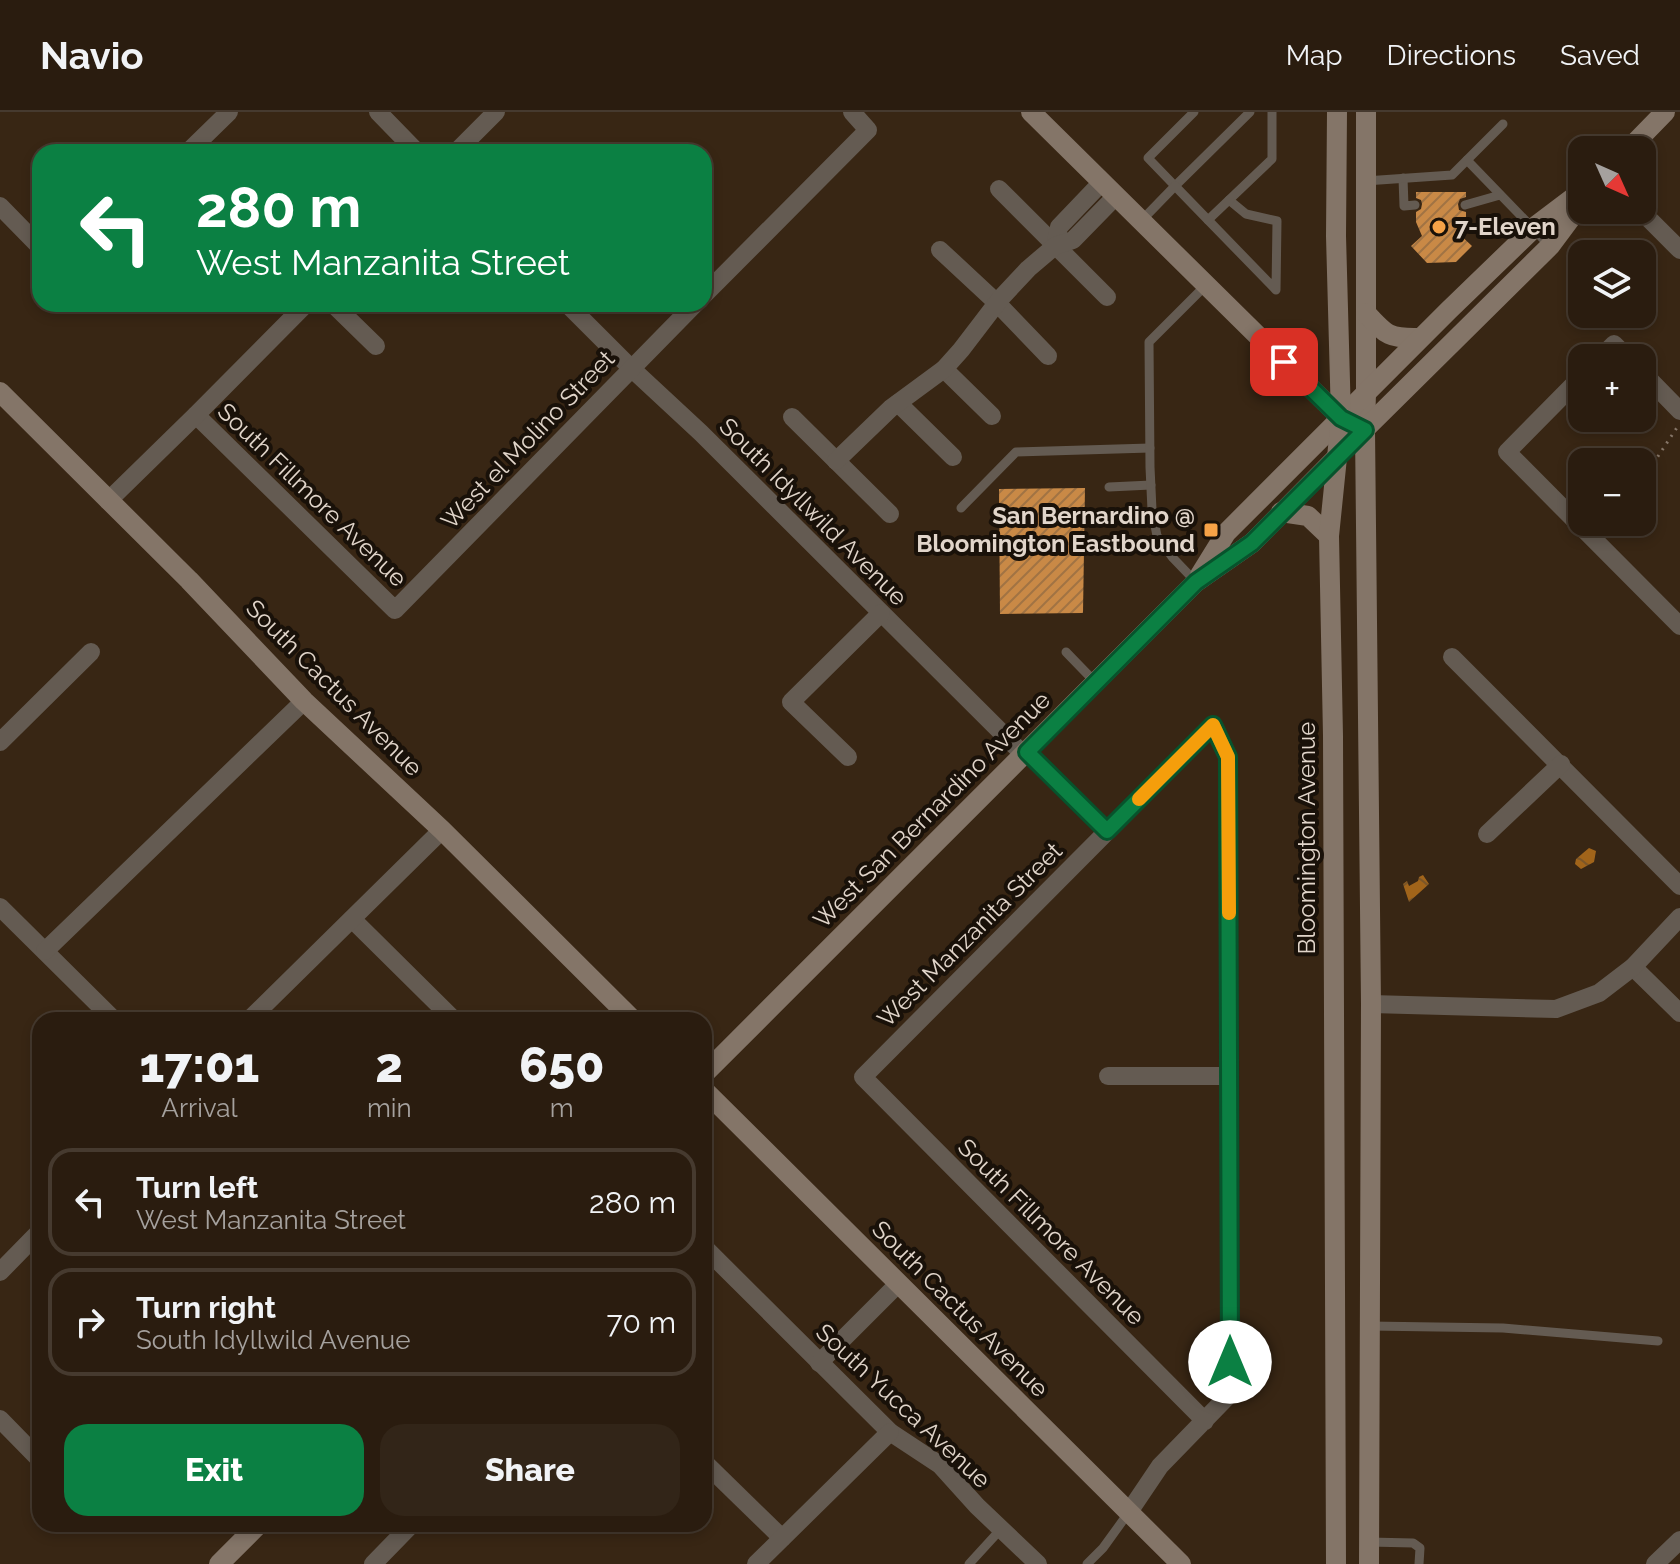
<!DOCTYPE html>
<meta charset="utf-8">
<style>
:root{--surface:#2a1c0f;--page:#322518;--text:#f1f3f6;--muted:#a5a19e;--line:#463a2f;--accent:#0b8043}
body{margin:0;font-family:Raleway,sans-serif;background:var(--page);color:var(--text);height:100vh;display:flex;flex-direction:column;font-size:30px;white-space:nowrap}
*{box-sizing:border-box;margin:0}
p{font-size:26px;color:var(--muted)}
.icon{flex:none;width:44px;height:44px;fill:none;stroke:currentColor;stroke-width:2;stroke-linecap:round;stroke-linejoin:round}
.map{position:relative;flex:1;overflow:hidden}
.side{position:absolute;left:32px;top:900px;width:680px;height:520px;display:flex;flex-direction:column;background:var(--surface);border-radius:24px;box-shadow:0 4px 12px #0003,0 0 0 2px var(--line)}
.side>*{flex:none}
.guide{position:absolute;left:32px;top:32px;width:680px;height:168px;border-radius:24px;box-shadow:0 4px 12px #0003,0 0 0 2px var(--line);background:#0b8043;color:#fff;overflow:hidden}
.needle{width:52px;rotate:135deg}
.buttons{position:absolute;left:1568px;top:24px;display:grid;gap:16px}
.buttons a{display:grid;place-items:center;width:88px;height:88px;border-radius:16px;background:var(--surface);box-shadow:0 4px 12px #0003,0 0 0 2px var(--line);font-size:40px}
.pin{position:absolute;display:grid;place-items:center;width:68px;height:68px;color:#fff;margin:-34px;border-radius:16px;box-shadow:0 4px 12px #0006}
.me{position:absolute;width:88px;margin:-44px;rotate:0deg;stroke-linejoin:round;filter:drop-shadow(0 0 6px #0008)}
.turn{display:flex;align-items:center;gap:28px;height:168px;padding:0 32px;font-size:36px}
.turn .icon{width:104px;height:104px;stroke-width:2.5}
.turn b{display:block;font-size:56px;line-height:68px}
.eta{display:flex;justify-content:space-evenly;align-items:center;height:136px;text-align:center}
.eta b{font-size:48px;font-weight:800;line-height:56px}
.primary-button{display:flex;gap:16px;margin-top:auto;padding:16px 32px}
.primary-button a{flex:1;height:92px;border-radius:24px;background:var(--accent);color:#fff;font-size:32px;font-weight:800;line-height:92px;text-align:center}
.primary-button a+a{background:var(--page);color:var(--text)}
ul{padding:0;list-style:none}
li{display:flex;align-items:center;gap:24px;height:108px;margin:0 16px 12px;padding:0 16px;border:4px solid var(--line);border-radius:24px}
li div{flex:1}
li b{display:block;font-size:30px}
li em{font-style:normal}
header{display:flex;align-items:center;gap:48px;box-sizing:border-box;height:112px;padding:0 40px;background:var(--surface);border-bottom:2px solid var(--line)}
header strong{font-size:38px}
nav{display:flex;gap:44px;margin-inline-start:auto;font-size:28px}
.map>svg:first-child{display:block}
.water{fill:url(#water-waves)}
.building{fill:url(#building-hatch)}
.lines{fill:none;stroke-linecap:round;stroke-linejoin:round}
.path{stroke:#857567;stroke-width:3;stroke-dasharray:2 6;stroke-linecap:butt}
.lane{stroke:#645b52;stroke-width:9}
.street{stroke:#645b52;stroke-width:18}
.secondary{stroke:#847568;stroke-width:20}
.route-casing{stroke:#07532c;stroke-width:20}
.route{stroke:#0b8043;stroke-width:14}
.slow{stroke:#f59e0b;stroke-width:14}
.poi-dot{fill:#f6a247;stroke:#191109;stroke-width:3}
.labels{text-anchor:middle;stroke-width:8;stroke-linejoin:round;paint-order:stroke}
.poi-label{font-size:24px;font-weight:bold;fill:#e1d5ca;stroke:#191109;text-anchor:start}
.street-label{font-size:24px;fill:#e1d5ca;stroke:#191109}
</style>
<header>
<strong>Navio</strong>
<nav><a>Map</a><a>Directions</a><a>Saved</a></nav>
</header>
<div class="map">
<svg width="1680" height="1452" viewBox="0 0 1680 1452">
<defs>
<pattern id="water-waves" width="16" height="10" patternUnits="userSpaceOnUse" patternTransform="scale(2)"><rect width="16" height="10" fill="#a1641a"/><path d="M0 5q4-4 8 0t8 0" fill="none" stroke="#7c5628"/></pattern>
<pattern id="building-hatch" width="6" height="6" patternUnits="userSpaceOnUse" patternTransform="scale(2)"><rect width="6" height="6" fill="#c98946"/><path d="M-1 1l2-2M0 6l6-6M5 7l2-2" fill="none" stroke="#a17343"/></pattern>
</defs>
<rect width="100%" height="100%" fill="#382614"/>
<g class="water">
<polygon points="1589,736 1596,739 1594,750 1581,757 1575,752 1576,747"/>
<polygon points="1423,763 1429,772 1409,790 1403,772 1407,769 1409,774 1418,769 1419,765"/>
</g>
<g class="building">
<polygon points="1416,80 1466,80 1466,85 1460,87 1458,92 1459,98 1466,100 1466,108 1456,119 1472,134 1456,150 1427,151 1411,134 1422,124 1416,110 1416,100 1421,97 1422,92 1421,88 1416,86"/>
<polygon points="1085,376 1083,501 1000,502 999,377"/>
</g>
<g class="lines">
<polyline class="path" points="1642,362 1649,358 1678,314"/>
<g class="lane">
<polyline points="1194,0 1148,46 1175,74 1250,0"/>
<polyline points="1467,48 1550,134"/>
<polyline points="1403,66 1404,94 1415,93"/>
<polyline points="1365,69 1452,63 1503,12"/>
<polyline points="1465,93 1500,83"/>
<polyline points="1208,108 1276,178 1277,109 1246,102 1229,88"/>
<polyline points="1141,109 1175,74 1208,108 1272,47 1272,0"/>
<polyline points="1109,375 1151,373"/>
<polyline points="961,396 1016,340 1150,336"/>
<polyline points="1196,470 1173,446 1157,424 1152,398 1150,355 1149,230 1206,173"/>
<polyline points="1066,540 1096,571"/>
<polyline points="1370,1214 1503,1216 1658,1229"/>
<polyline points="1369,1430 1413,1431 1420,1436 1419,1452"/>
<polyline points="969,1452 1001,1417"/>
<polyline points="1087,1452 1103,1436 1129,1400"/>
</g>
<g class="street">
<polyline points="378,0 417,40"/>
<polyline points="188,40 229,0"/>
<polyline points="456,40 496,0"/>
<polyline points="999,77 1107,185"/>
<polyline points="0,94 40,135"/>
<polyline points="1640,98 1680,138"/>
<polyline points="1055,134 1059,115 1102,70"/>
<polyline points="940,138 997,191 1048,244"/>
<polyline points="704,183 868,18 852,0"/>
<polyline points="333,192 376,234"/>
<polyline points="567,192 631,256 701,321 1024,643"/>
<polyline points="1600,246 1614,232 1628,246"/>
<polyline points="944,257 992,304"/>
<polyline points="1642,260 1680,299"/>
<polyline points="1582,264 1507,340 1680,514"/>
<polyline points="898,291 953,345"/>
<polyline points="196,303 395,498 695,192"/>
<polyline points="792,305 890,402"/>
<polyline points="836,349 891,296 944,257 961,238 1000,187 1028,157 1055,134 1073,128 1116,84"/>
<polyline points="108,389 196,303 306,192"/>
<polyline points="1452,545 1680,774"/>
<polyline points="0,630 91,540"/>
<polyline points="1027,640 1107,719"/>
<polyline points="848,645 791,590 881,501"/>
<polyline points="1487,722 1561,652"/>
<polyline points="0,795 114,908"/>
<polyline points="352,807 454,908"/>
<polyline points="45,839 304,589"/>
<polyline points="1633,855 1680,901"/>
<polyline points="1371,892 1556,897 1599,881 1633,855 1680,805"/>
<polyline points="249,908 442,718"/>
<polyline points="1108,964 1229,964"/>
<polyline points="704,1135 890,1320 940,1353 977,1394 1038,1452"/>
<polyline points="0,1160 40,1119"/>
<polyline points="819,1251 898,1172"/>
<polyline points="0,1307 40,1348"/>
<polyline points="704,1350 782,1426"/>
<polyline points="1129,1400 1160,1354 1230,1282 1228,645 1213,613 863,965 1205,1309"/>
<polyline points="373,1452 412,1412"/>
<polyline points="756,1452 890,1320"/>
<polyline points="1655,1452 1680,1428"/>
</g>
<g class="secondary">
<polyline points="1031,0 1341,306 1347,309"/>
<polyline points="1366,0 1366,280 1365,318 1371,892 1369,1452"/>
<polyline points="1628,38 1665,0"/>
<path d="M 1366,201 C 1386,223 1389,227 1420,226"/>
<polyline points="0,280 189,468 304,589 442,718 633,908"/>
<polyline points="1361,321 1550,134 1582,91"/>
<polyline points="1281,400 1308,404 1329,424"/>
<polyline points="1200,463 1226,421 1449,198 1537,113 1582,79"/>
<polyline points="704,962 1196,470 1252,431 1338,344"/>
<polyline points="704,978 1181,1452"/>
<polyline points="219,1452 259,1412"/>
<polyline points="1336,1452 1333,624 1329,424 1341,306 1336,124 1337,0"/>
</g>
</g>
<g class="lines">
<g class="route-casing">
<polyline id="route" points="1230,1250 1228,645 1213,613 1107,719 1027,640 1196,470 1252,431 1365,318 1341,306 1284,250"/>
</g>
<use href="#route" class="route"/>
<polyline class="slow" points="1139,687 1213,613 1228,645 1229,801"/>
</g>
<g class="poi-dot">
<circle cx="1439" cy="115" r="8"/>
<rect x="1203" y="410" width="16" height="16" rx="4"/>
</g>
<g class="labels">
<g class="poi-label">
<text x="1455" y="123">7-Eleven</text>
<text x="1195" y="412" text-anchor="end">San Bernardino @<tspan x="1195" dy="28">Bloomington Eastbound</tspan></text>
</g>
<g class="street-label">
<text transform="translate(528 328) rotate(-46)" y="8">West el Molino Street</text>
<text transform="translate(312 383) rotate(44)" y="8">South Fillmore Avenue</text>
<text transform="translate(813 400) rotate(45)" y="8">South Idyllwild Avenue</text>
<text transform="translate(334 576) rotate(45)" y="8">South Cactus Avenue</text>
<text transform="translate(932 698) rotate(-45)" y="8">West San Bernardino Avenue</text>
<text transform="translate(1307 726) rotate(-90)" y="8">Bloomington Avenue</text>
<text transform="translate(970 823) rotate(-45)" y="8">West Manzanita Street</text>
<text transform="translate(1051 1120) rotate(45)" y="8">South Fillmore Avenue</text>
<text transform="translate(960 1197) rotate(45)" y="8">South Cactus Avenue</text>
<text transform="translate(903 1294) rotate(43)" y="8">South Yucca Avenue</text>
</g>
</g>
</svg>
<div class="buttons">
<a><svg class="needle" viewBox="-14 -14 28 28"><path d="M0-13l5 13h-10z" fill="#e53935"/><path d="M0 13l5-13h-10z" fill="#a5a19e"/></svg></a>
<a><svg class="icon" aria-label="layers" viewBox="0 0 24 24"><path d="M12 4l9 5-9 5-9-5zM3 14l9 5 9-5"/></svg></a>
<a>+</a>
<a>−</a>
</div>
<div class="pin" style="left:1284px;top:250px;background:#d93025"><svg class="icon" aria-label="arrive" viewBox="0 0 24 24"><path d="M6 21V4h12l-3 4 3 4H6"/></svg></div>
<svg class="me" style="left:1230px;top:1250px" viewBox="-20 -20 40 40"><circle r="19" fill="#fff"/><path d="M0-13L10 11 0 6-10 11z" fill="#0b8043"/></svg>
<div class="guide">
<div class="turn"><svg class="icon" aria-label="left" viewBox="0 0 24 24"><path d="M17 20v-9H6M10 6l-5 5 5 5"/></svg><div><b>280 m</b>West Manzanita Street</div></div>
</div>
<section class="side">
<div class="eta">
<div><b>17:01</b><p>Arrival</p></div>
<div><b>2</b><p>min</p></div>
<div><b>650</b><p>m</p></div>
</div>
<ul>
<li><svg class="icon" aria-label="left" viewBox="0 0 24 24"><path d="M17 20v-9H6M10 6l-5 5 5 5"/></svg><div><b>Turn left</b><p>West Manzanita Street</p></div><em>280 m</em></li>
<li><svg class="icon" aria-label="right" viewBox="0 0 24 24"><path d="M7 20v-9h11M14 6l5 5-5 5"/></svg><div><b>Turn right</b><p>South Idyllwild Avenue</p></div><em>70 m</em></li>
</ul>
<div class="primary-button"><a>Exit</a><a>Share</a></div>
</section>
</div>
